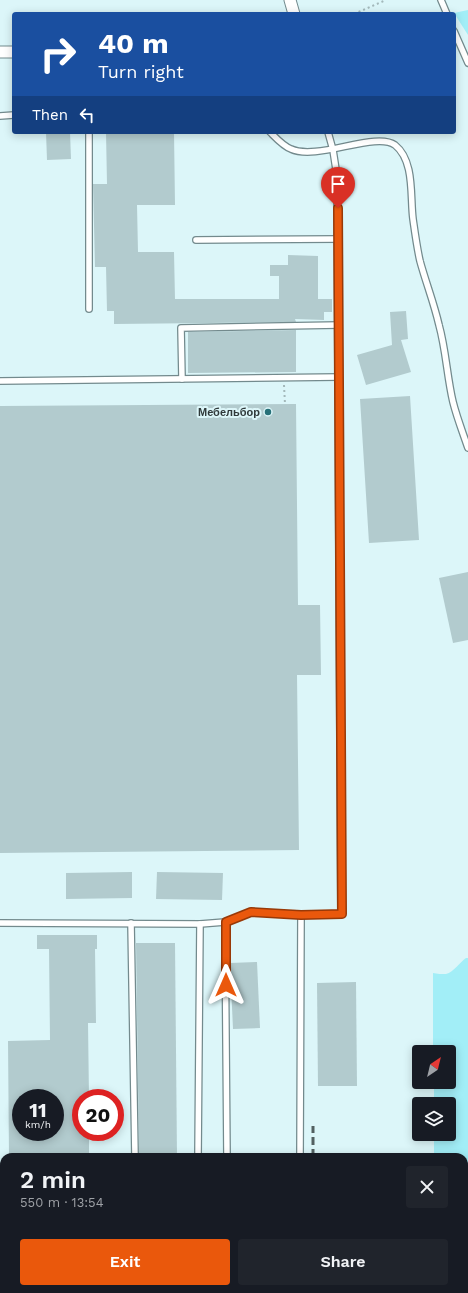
<!DOCTYPE html>
<meta charset="utf-8">
<style>
:root{--surface:#171b24;--page:#20242c;--text:#f1f3f6;--muted:#9ea1a6;--accent:#ea580c}
body{margin:0;font-family:"Work Sans",sans-serif;background:var(--page);color:var(--text);height:100vh;display:flex;flex-direction:column;font-size:15px;white-space:nowrap}
*{box-sizing:border-box;margin:0}
p{font-size:13px;color:var(--muted)}
.icon{flex:none;width:22px;height:22px;fill:none;stroke:currentColor;stroke-width:2;stroke-linecap:round;stroke-linejoin:round}
.map{position:relative;flex:1;overflow:hidden}
.drawer{position:absolute;left:0px;top:1153px;width:468px;height:140px;display:flex;flex-direction:column;background:var(--surface);border-radius:12px 12px 0 0;box-shadow:0 2px 10px #0003}
.drawer>*{flex:none}
.top-card{position:absolute;left:12px;top:12px;width:444px;height:122px;border-radius:4px;box-shadow:0 2px 10px #0003;background:#1a4fa0;color:#fff;overflow:hidden}
.needle{width:26px;rotate:35deg}
.controls{position:absolute;left:412px;top:1045px;display:grid;gap:8px}
.controls a{display:grid;place-items:center;width:44px;height:44px;border-radius:4px;background:var(--surface);box-shadow:0 2px 10px #0003;font-size:20px}
.speed{position:absolute;left:12px;top:1089px;display:flex;gap:8px;font-size:20px;font-weight:700;text-align:center}
.speed>*{display:grid;place-content:center;width:52px;height:52px;border-radius:50%;background:var(--surface);box-shadow:0 2px 10px #0003;line-height:1}
.speed small{font-size:10px;font-weight:400}
.speed .limit{border:6px solid #d22;background:#fff;color:#111}
.pin{position:absolute;display:grid;place-items:center;width:34px;height:34px;color:#fff;margin:-41px -17px;border-radius:50% 50% 50% 0;rotate:-45deg;box-shadow:0 0 4px #0007}
.pin .icon{rotate:45deg}
.me{position:absolute;width:44px;margin:-22px;rotate:0deg;stroke-linejoin:round;filter:drop-shadow(0 0 3px #0008)}
.turn{display:flex;align-items:center;gap:14px;height:84px;padding:0 20px;font-size:18px}
.turn .icon{width:52px;height:52px;stroke-width:2.5}
.turn b{display:block;font-size:28px;line-height:34px}
.then{display:flex;align-items:center;height:38px;padding:0 20px;background:#0003;gap:8px;font-size:15px}
.round{display:grid;place-items:center;flex:none;width:42px;height:42px;border-radius:4px;background:var(--page)}
.summary{display:flex;align-items:center;justify-content:space-between;height:68px;padding:0 20px}
h1{font-size:24px;font-weight:600;line-height:30px}
.button{display:flex;gap:8px;margin-top:auto;padding:8px 20px}
.button a{flex:1;height:46px;border-radius:4px;background:var(--accent);color:#fff;font-size:16px;font-weight:600;line-height:46px;text-align:center}
.button a+a{background:var(--page);color:var(--text)}
.map>svg:first-child{display:block}
.green{fill:#a2eef7}
.building{fill:#b2cbce;fill-rule:evenodd}
.lines{fill:none;stroke-linecap:round;stroke-linejoin:round}
.lane-casing{stroke:#738a8d;stroke-width:8}
.street-casing{stroke:#738a8d;stroke-width:13}
.path{stroke:#a3b8ba;stroke-width:2;stroke-dasharray:2 3;stroke-linecap:butt}
.lane{stroke:#fff;stroke-width:5.5}
.street{stroke:#fff;stroke-width:11}
.rail{stroke:#526061;stroke-width:3;stroke-dasharray:8 4;stroke-linecap:butt}
.route-casing{stroke:#983908;stroke-width:10}
.route{stroke:#ea580c;stroke-width:7}
.poi-dot{fill:#267078;stroke:#dcf6f9;stroke-width:1.5}
.labels{text-anchor:middle;stroke-width:4;stroke-linejoin:round;paint-order:stroke}
.poi-label{font-size:11px;font-weight:bold;fill:#2f393a;stroke:#dcf6f9;text-anchor:end}
</style>
<div class="map">
<svg width="468" height="1293" viewBox="0 0 468 1293">
<rect width="100%" height="100%" fill="#dcf6f9"/>
<g class="green">
<polygon points="468,10 468,35 454,13"/>
<path d="M 466,958 L 468,958 L 468,1293 L 435,1293 L 435,1289 L 464,1289 L 464,1157 L 434,1157 L 434,1134 L 449,1134 L 449,1104 L 434,1104 L 434,1082 L 449,1082 L 449,1052 L 433,1052 L 433,973 C 437,974 442,974 446,974 C 454,972 460,962 466,958 Z"/>
<polygon points="0,1199 4,1200 4,1286 0,1284"/>
</g>
<g class="building">
<polygon points="46,132 70,132 71,159 47,160"/>
<polygon points="106,132 174,132 175,205 137,205 138,252 174,252 175,299 279,299 279,276 270,276 270,265 288,265 288,255 318,256 318,299 332,299 332,312 324,312 324,320 295,319 296,322 114,324 114,311 107,311 106,267 95,267 93,184 107,184"/>
<polygon points="406,311 408,339 401,340 411,372 366,385 357,355 392,345 390,312"/>
<polygon points="296,330 296,372 188,373 188,332"/>
<polygon points="410,396 419,540 369,543 360,399"/>
<polygon points="296,404 298,605 320,605 321,675 297,675 299,850 0,853 0,406"/>
<polygon points="468,572 468,640 453,643 439,578"/>
<polygon points="132,872 132,898 66,899 66,873"/>
<polygon points="157,872 223,873 222,900 156,899"/>
<path d="M 37,935 L 97,935 L 97,949 L 95,949 L 96,1023 L 88,1023 L 89,1098 L 81,1098 L 81,1132 L 89,1132 L 89,1157 L 9,1157 L 8,1041 L 50,1040 L 49,949 L 37,949 ZM 21,1098 L 55,1098 L 55,1132 L 21,1132 Z"/>
<polygon points="136,943 175,943 177,1157 139,1157"/>
<polygon points="257,962 260,1028 233,1029 230,963"/>
<polygon points="356,982 357,1086 318,1086 317,983"/>
</g>
<g class="lines">
<g class="lane-casing">
<g id="lane">
<polyline points="441,0 447,14"/>
<polyline points="454,31 468,63"/>
<polyline points="0,116 14,115"/>
<polyline points="89,132 89,309"/>
<path d="M 270,132 C 276,138 283,146 291,149 C 317,161 376,131 395,145 C 415,161 410,197 413,219 C 415,233 417,248 420,261 C 426,283 434,303 439,325 C 446,350 447,377 453,402 C 457,418 463,433 468,448"/>
<polyline points="196,240 338,239"/>
<polyline points="182,379 181,328 339,325"/>
<polyline points="0,381 339,377"/>
<polyline points="225,922 227,1157"/>
<polyline points="0,923 200,924 225,922 251,912 301,915 341,914 337,176 333,150 328,132"/>
<polyline points="131,923 135,1157"/>
<polyline points="198,1157 200,924"/>
<polyline points="300,1157 301,915"/>
<polyline points="300,1289 302,1293"/>
</g>
</g>
<g class="street-casing">
<g id="street">
<polyline points="290,0 294,14"/>
<polyline points="0,52 14,52"/>
</g>
</g>
<g class="path">
<polyline points="354,14 386,0"/>
<polyline points="284,385 285,404"/>
</g>
<use href="#lane" class="lane"/>
<use href="#street" class="street"/>
<g class="rail">
<polyline points="313,1157 313,1126"/>
<polyline points="312,1293 312,1289"/>
</g>
</g>
<g class="lines">
<g class="route-casing">
<polyline id="route" points="226,985 226,922 251,912 301,915 342,914 338,208"/>
</g>
<use href="#route" class="route"/>
</g>
<circle class="poi-dot" cx="268" cy="412" r="4"/>
<g class="labels">
<g class="poi-label">
<text x="260" y="416">Мебельбор</text>
</g>
</g>
</svg>
<div class="controls">
<a><svg class="needle" viewBox="-14 -14 28 28"><path d="M0-13l5 13h-10z" fill="#e53935"/><path d="M0 13l5-13h-10z" fill="#9ea1a6"/></svg></a>
<a><svg class="icon" aria-label="layers" viewBox="0 0 24 24"><path d="M12 4l9 5-9 5-9-5zM3 14l9 5 9-5"/></svg></a>
</div>
<div class="speed"><div>11<small>km/h</small></div><div class="limit">20</div></div>
<div class="pin" style="left:338px;top:208px;background:#d93025"><svg class="icon" aria-label="arrive" viewBox="0 0 24 24"><path d="M6 21V4h12l-3 4 3 4H6"/></svg></div>
<svg class="me" style="left:226px;top:985px" viewBox="-20 -20 40 40"><path d="M0-17L14 15 0 8-14 15z" fill="#ea580c" stroke="#fff" stroke-width="4"/></svg>
<div class="top-card">
<div class="turn"><svg class="icon" aria-label="right" viewBox="0 0 24 24"><path d="M7 20v-9h11M14 6l5 5-5 5"/></svg><div><b>40 m</b>Turn right</div></div>
<div class="then">Then<svg class="icon" aria-label="left" viewBox="0 0 24 24"><path d="M17 20v-9H6M10 6l-5 5 5 5"/></svg></div>
</div>
<section class="drawer">
<div class="summary"><div><h1>2 min</h1><p>550 m · 13:54</p></div><a class="round"><svg class="icon" aria-label="close" viewBox="0 0 24 24"><path d="M6 6l12 12M18 6L6 18"/></svg></a></div>
<div class="button"><a>Exit</a><a>Share</a></div>
</section>
</div>
